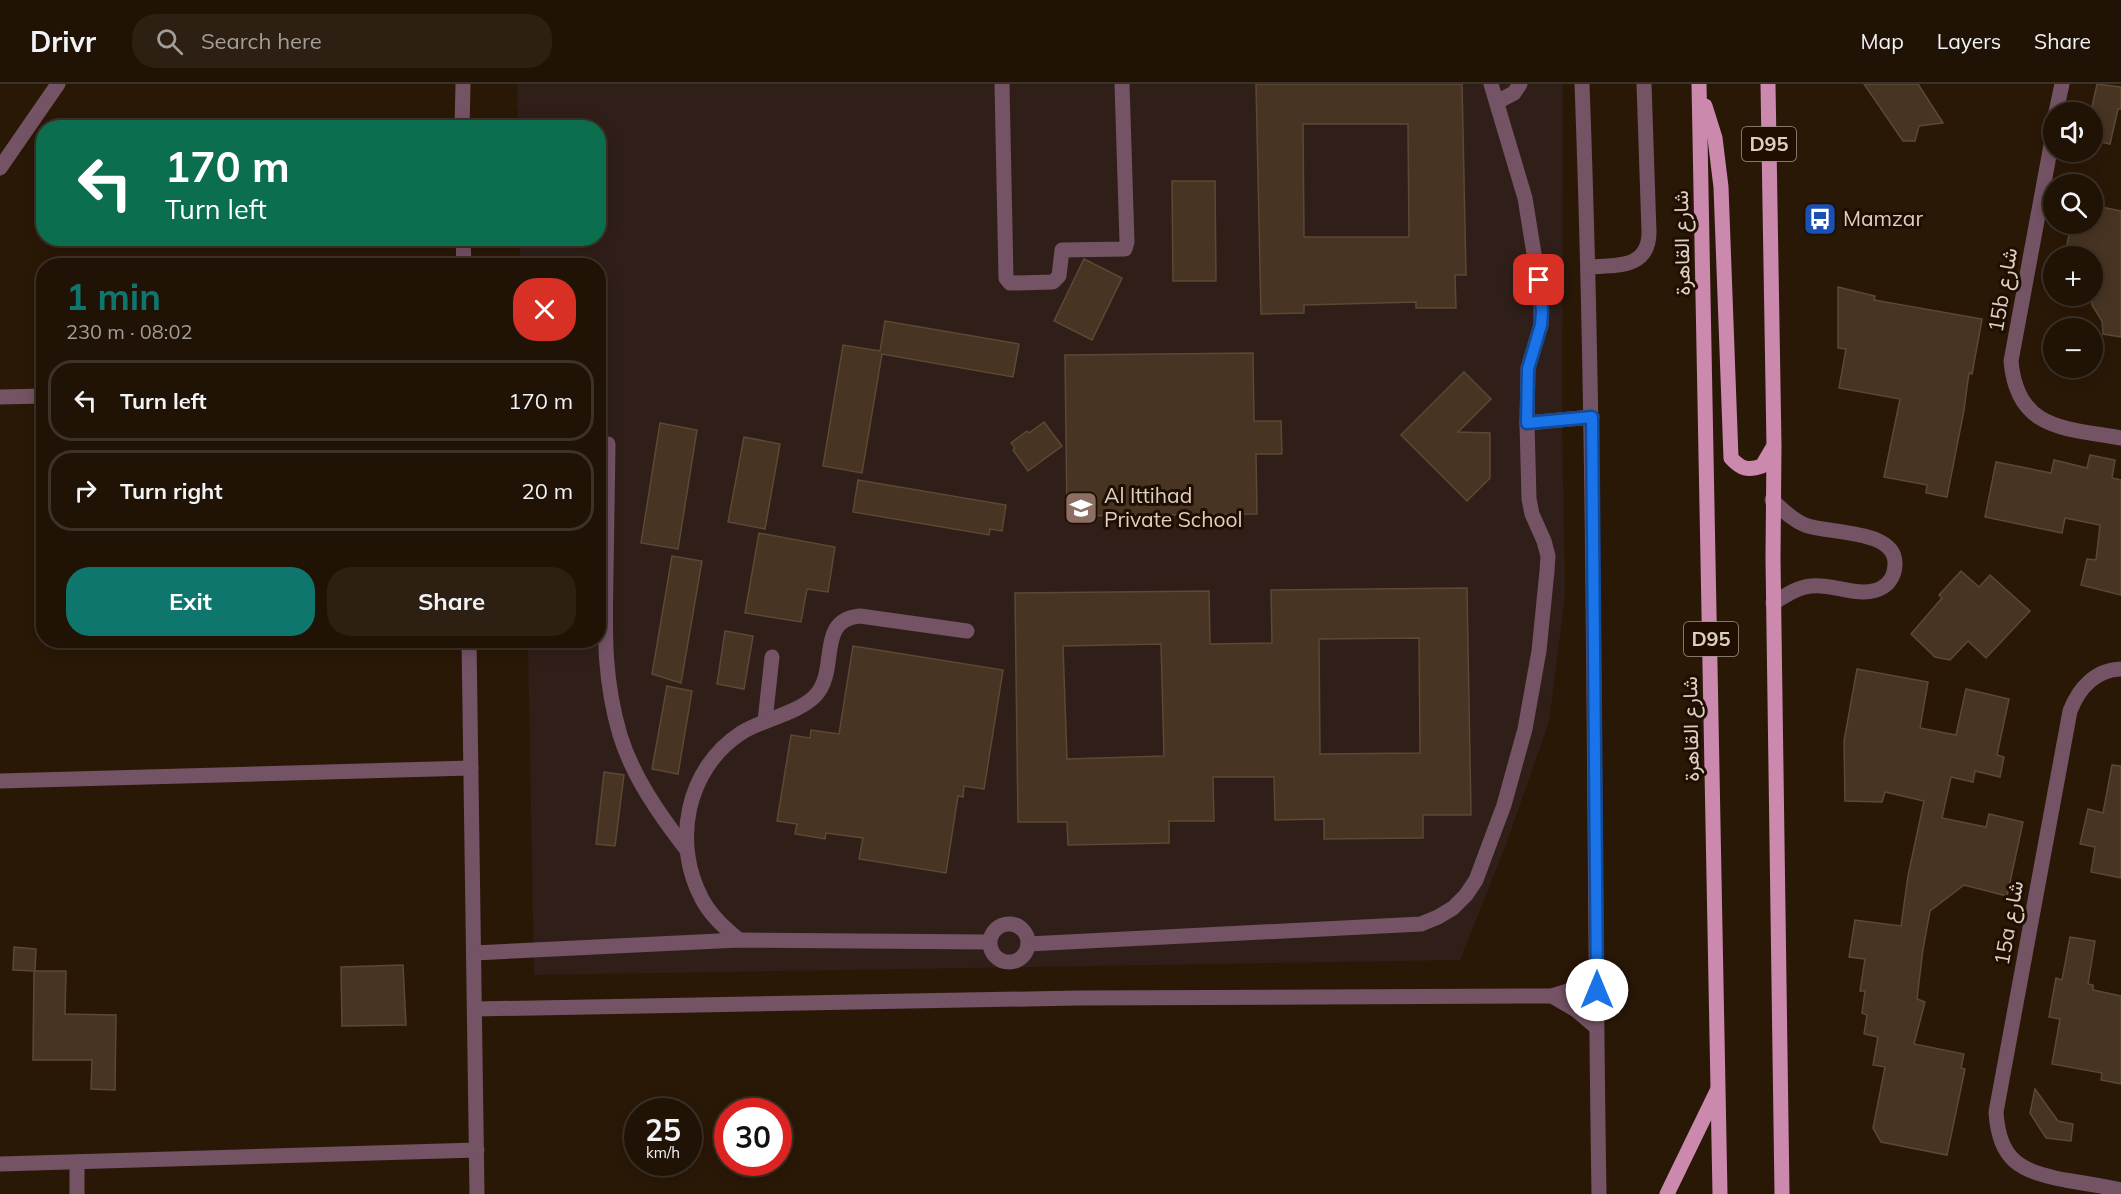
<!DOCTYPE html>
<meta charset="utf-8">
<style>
:root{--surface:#201205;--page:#2d2013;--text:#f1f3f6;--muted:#a29e9a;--line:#3d3227;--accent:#0f766e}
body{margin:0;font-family:Mulish,Vazirmatn,sans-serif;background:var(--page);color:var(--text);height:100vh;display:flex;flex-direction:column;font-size:22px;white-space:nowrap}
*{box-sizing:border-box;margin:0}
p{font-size:20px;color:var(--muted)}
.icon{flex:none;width:33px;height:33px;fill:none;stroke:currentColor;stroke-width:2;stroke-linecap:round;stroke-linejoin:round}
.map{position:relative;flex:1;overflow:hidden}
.side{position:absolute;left:36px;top:174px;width:570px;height:390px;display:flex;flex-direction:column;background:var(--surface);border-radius:24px;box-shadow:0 3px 15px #0003,0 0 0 2px var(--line)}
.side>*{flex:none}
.guide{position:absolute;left:36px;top:36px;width:570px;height:126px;border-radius:24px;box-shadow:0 3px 15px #0003,0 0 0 2px var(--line);background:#0b6e4f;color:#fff;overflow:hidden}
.tools{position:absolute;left:2043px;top:18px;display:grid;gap:12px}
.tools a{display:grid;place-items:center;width:60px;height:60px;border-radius:50%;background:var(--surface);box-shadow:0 3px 15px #0003,0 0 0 2px var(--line);font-size:30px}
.speed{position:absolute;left:624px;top:1014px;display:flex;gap:12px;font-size:30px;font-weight:700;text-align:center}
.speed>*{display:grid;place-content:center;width:78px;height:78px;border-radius:50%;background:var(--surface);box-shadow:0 3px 15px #0003,0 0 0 2px var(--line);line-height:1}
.speed small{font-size:15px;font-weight:400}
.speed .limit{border:9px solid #d22;background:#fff;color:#111}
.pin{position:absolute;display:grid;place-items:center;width:51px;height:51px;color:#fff;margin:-26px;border-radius:12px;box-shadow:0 3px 9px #0006}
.me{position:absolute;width:66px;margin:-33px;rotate:0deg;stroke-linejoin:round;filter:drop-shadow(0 0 4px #0008)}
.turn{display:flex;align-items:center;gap:21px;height:126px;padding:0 30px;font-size:27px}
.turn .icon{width:78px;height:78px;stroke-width:2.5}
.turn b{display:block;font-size:42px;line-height:51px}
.round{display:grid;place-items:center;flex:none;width:63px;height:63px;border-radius:24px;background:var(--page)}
.summary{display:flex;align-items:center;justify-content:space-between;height:102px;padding:0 30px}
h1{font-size:36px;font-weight:700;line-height:45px;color:var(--accent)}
.cta{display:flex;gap:12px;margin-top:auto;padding:12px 30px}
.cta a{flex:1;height:69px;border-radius:24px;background:var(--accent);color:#fff;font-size:24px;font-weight:700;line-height:69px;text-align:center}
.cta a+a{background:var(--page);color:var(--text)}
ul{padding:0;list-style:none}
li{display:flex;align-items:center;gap:18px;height:81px;margin:0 12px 9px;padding:0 18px;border:3px solid var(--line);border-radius:24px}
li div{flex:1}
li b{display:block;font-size:22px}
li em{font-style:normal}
header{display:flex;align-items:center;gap:36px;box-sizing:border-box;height:84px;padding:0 30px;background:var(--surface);border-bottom:2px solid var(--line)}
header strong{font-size:28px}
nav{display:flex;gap:33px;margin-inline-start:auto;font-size:21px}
.search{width:420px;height:54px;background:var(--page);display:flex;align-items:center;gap:15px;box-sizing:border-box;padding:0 21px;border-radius:24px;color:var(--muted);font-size:22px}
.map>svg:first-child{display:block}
.education{fill:#301f18}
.building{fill:#483422;stroke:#5d4835;stroke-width:1.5;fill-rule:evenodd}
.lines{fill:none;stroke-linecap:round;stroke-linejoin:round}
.minor{stroke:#745365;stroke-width:15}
.major{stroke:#cc89ae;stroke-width:15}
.route-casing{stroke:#114b97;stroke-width:15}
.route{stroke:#1a73e8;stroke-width:10}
.labels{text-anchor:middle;stroke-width:6;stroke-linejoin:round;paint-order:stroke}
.shield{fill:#200f01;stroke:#a4958a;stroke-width:1.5}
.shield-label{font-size:20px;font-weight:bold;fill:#dccfc5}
.poi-label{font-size:21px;fill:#dccfc5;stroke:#200f01;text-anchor:start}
.street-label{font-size:21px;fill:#dccfc5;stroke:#200f01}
</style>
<header>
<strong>Drivr</strong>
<div class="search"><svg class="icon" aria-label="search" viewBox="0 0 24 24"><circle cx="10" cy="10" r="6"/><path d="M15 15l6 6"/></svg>Search here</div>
<nav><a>Map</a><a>Layers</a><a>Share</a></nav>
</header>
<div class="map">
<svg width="2121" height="1110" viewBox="0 0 2121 1110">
<rect width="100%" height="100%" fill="#2a1807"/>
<polygon class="education" points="517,0 1563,0 1562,337 1565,511 1549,638 1506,760 1460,876 534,891 528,557 598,556 598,182 520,181 520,155 598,154 598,44 518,43"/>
<g class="building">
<path d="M 1256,0 L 1462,0 L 1466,191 L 1455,191 L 1456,224 L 1416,224 L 1416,218 L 1304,221 L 1304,229 L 1261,230 ZM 1303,40 L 1408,40 L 1409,153 L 1304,153 Z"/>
<polygon points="1864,0 1918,0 1943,39 1919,42 1915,57 1903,57"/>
<polygon points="2097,0 2121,3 2121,25 2118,25 2110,60 2092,56 2092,23"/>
<polygon points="1172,97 1215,97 1216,197 1173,197"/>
<polygon points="2092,121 2121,127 2121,253 2103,250 2102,237 2092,221 2092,172 2065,172 2071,140 2092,140"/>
<polygon points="1084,175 1122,194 1092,256 1054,237"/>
<polygon points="1838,203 1875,212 1874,216 1982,235 1972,290 1969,289 1964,326 1947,413 1926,409 1927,401 1884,393 1900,315 1839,304 1846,265 1838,264"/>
<polygon points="885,237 1019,260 1013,293 882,270 862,389 823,382 843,261 880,267"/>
<polygon points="1253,269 1254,337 1281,337 1282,370 1256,370 1257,430 1067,432 1065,271"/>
<polygon points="1464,288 1491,315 1458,348 1490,349 1490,394 1467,417 1401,351"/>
<polygon points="1044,338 1062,362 1028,387 1013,366 1015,364 1011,359 1027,347 1029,349"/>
<polygon points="660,339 697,346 678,465 641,459"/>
<polygon points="744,353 780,360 765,445 728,438"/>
<polygon points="2090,371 2115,376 2112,394 2121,396 2121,511 2081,501 2087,475 2096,476 2100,441 2065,434 2062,449 1985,433 1996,378 2051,389 2054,376 2087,384"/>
<polygon points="858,396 1006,421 1002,447 990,445 989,451 853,428"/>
<polygon points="759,449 835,463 828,508 807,505 801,538 745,529"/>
<polygon points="672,472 702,477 681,599 652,590"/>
<polygon points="1961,487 1979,503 1990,491 2030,527 1986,574 1968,557 1950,576 1935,573 1911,550 1942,514 1939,511"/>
<path d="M 1467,504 L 1471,731 L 1423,731 L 1423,754 L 1324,755 L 1324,735 L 1275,736 L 1274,693 L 1213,693 L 1214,737 L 1169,737 L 1169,759 L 1068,761 L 1067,738 L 1018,738 L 1015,509 L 1209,507 L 1210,560 L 1272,559 L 1271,506 ZM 1419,554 L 1420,669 L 1320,670 L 1319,555 ZM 1161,560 L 1164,672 L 1067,675 L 1063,562 Z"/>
<polygon points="725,547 753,552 744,605 717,600"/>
<polygon points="853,562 1003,586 984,705 964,702 963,713 958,712 946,789 859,775 863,754 826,749 825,755 795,750 797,740 777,737 791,651 810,654 811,646 839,650"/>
<polygon points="1857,585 1928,598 1920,644 1956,651 1966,605 2009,615 1997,671 2004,673 2000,693 1975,687 1973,698 1951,693 1942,734 1986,743 1989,730 2023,738 2007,812 1964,801 1930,827 1923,865 1917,915 1925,918 1914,960 1964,970 1961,984 1965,985 1947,1071 1881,1058 1873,1044 1885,983 1873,981 1878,953 1864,950 1867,931 1862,929 1865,907 1860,907 1865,875 1849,873 1855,836 1901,842 1908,792 1924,717 1885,708 1882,718 1845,717 1844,657"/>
<polygon points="667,602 692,607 678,690 652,685"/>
<polygon points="2112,681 2121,682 2121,794 2091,788 2095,763 2080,760 2088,725 2103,729"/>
<polygon points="604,688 624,691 615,762 596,760"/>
<polygon points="2070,853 2095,857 2088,900 2093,901 2093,906 2121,912 2121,1000 2101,996 2102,989 2052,980 2060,935 2049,933 2056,894 2062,896"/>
<polygon points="14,863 36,865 35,887 13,886"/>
<polygon points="403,881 406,941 342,942 341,883"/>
<polygon points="34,887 66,887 65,930 116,931 115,1006 91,1005 92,976 33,976"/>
<polygon points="2035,1005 2058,1037 2073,1040 2071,1057 2046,1054 2030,1029"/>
</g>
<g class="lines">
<g class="minor">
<polyline points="1002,0 1006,194 1010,199 1013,199 1053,198 1059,192 1062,166 1125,165 1127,158 1122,0"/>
<path d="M 1582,0 C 1596,370 1593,740 1599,1110"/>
<polyline points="1497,18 1514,9 1520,0"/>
<polyline points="2056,28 2062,0"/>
<polyline points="462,44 463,0"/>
<path d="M 2054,45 L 2011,277 C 2017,347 2066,344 2121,354"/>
<polyline points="0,84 58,0"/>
<polyline points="463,154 464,182"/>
<path d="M 1589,183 C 1616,181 1649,185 1649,148 L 1644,0"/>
<polyline points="0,313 44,312"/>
<polyline points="1527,339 1592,333"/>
<path d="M 608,360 C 607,403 607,445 606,488 C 605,547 603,593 620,651 C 633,693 659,730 686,765"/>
<path d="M 1772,416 C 1782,425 1792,436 1805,441 C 1829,450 1896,445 1895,480 C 1895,489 1891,498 1883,503 C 1863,516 1834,499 1811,502 C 1797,503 1785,512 1773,519"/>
<polyline points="469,556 477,1110"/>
<path d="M 2121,585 C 2095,586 2079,604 2070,627 L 1996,1028 C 1999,1077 2020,1087 2065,1096 C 2084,1099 2102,1102 2121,1106"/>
<polyline points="765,637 772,573"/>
<polyline points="0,697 471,684"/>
<circle cx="1009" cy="859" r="19"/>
<path d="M 739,856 C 725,844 711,832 702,815 C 672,759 686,685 741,649 C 763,635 797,630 815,612 C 840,586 815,536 860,532 L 967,547"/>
<polyline points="1028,860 1421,840 1438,833 1453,824 1466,811 1476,796 1504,721 1525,645 1539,567 1547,487 1548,472 1544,457 1532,430 1529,415 1527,339 1528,284 1541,241 1541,213 1525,114 1491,0"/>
<polyline points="474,869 739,856 989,858"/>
<polyline points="1552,912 1576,926 1596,943"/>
<polyline points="475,925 1078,914 1552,912 1574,905 1597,888"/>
<polyline points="77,1078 77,1110"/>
<polyline points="0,1080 477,1066"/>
</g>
<g class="major">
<polyline points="1699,0 1720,1110"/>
<polyline points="1768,0 1774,362 1773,474 1782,1110"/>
<path d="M 1705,22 L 1715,54 L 1721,103 L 1731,374 C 1741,385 1748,387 1762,382 L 1772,365"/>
<polyline points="1667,1110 1717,1007"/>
</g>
</g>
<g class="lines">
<g class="route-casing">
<polyline id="route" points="1539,196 1542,227 1541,241 1528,285 1527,339 1592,333 1597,906"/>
</g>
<use href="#route" class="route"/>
</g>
<defs>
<g id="bus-square" transform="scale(1.725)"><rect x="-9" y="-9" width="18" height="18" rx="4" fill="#1a4fb4" stroke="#200f01"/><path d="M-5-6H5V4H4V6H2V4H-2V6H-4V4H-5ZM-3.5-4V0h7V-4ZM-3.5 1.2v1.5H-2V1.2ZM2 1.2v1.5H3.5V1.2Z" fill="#fff"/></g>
<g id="school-square" transform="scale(1.725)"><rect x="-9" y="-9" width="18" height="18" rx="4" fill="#8d6e63" stroke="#200f01"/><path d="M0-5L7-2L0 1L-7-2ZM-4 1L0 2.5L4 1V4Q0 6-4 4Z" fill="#fff"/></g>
</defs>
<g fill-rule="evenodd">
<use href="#bus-square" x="1820" y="135"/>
<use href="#school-square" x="1081" y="424"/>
</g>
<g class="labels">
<g class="shield">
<rect x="1742" y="43" width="54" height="34" rx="4.5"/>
<rect x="1684" y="538" width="54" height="34" rx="4.5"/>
</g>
<g class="shield-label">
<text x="1769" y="67">D95</text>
<text x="1711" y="562">D95</text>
</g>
<g class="poi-label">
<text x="1843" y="142">Mamzar</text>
<text x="1104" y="419">Al Ittihad<tspan x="1104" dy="24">Private School</tspan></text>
</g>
<g class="street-label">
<text transform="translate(1682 159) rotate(-91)" y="7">شارع القاهرة</text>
<text transform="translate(2003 206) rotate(-80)" y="7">15b شارع</text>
<text transform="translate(1691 645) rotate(-91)" y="7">شارع القاهرة</text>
<text transform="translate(2009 839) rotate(-80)" y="7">15a شارع</text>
</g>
</g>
</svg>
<div class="tools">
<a><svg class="icon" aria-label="sound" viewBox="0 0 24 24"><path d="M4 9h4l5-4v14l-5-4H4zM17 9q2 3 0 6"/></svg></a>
<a><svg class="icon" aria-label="search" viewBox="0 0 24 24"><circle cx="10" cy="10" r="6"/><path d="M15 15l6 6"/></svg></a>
<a>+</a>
<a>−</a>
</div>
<div class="speed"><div>25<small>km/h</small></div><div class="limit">30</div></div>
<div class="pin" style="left:1539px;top:196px;background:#d93025"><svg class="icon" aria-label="arrive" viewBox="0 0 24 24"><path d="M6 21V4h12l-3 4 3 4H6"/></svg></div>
<svg class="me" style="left:1597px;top:906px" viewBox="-20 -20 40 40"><circle r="19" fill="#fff"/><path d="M0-13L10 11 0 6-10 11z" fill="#1a73e8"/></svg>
<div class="guide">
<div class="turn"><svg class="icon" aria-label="left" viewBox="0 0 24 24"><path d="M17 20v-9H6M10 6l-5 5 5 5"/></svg><div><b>170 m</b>Turn left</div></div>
</div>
<section class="side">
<div class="summary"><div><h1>1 min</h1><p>230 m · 08:02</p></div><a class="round" style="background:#d93025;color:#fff"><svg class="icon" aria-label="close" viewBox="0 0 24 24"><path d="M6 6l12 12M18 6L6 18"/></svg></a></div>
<ul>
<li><svg class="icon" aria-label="left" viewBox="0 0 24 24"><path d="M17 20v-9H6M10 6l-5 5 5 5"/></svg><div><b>Turn left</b></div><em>170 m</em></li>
<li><svg class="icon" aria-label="right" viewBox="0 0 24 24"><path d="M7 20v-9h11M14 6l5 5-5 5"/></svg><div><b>Turn right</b></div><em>20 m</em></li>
</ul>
<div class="cta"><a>Exit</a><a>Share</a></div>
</section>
</div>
